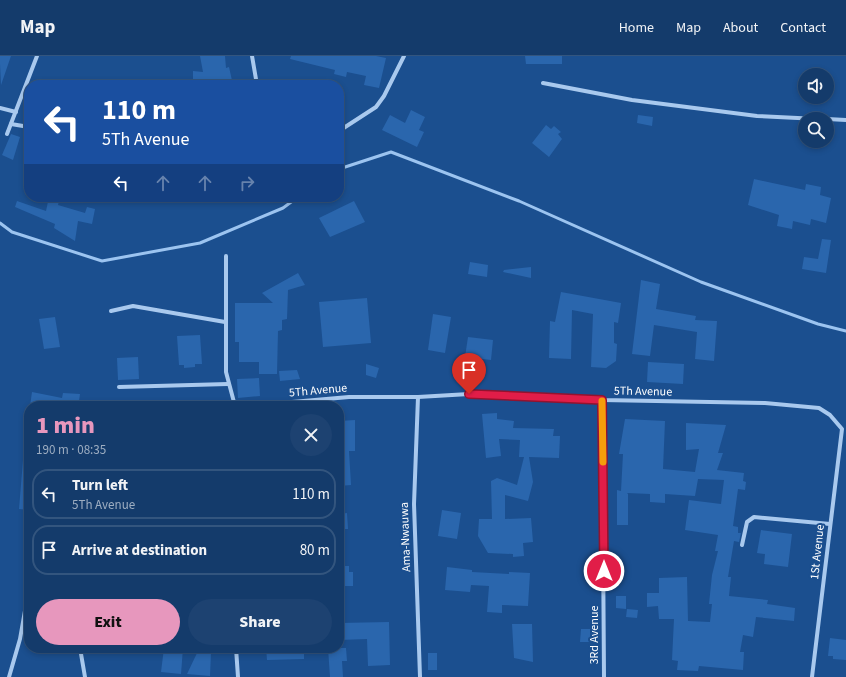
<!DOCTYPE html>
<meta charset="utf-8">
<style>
:root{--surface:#143b6b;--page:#1d4271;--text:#f1f3f6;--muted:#9dadc1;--line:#33557e;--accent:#e797bd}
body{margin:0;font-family:"Source Sans 3",sans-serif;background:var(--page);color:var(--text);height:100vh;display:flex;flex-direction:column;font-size:15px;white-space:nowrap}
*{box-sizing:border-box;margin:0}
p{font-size:13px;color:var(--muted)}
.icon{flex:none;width:22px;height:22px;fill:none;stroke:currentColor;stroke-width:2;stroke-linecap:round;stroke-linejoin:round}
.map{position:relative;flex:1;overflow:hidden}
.drawer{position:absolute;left:24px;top:345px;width:320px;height:252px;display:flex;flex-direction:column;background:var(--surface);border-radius:16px;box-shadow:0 2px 6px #0003,0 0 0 1px var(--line)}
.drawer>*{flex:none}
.guide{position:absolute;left:24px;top:24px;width:320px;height:122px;border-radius:16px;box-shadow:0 2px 6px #0003,0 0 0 1px var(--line);background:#1a4fa0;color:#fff;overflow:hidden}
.fabs{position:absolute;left:798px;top:12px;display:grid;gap:8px}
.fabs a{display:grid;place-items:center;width:36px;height:36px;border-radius:50%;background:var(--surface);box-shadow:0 2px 6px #0003,0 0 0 1px var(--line);font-size:20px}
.pin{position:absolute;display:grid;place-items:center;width:34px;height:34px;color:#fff;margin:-41px -17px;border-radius:50% 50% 50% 0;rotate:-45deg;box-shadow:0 0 4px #0007}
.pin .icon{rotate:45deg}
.me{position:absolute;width:44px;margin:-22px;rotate:0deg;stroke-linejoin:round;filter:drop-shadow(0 0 3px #0008)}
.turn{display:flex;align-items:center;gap:14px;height:84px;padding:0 12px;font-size:18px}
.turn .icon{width:52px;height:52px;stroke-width:2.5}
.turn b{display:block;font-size:28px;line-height:34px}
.lanes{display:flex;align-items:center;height:38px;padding:0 12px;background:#0003;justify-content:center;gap:20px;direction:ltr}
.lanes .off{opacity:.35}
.round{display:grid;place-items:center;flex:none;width:42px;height:42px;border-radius:21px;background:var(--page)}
.overview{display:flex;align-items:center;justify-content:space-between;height:68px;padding:0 12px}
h1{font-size:24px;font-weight:800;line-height:30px;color:var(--accent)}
.button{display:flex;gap:8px;margin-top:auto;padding:8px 12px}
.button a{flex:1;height:46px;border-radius:24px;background:var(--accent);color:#111;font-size:16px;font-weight:800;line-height:46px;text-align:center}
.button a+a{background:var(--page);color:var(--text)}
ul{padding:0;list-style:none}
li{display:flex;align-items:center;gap:12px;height:50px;margin:0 8px 6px;padding:0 4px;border:2px solid var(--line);border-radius:16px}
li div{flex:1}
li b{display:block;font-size:15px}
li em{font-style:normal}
header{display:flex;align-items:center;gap:24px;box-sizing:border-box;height:56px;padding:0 20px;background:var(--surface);border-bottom:1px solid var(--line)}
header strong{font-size:19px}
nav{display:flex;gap:22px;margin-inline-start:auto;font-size:14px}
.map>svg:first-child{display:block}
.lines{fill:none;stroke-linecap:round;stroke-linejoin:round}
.stream{stroke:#9cc4f0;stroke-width:3}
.building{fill:#2a66ad}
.street{stroke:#a9c9ee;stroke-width:4}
.route-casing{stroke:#92132f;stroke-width:10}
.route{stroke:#e11d48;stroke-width:7}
.slow{stroke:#f59e0b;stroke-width:7}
.labels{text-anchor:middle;stroke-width:4;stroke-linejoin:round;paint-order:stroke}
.street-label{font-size:12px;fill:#fff;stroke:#1b4f8f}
</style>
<header>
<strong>Map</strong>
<nav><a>Home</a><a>Map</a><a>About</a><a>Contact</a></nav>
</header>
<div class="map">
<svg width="846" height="621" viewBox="0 0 846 621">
<rect width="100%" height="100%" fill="#1b4f8f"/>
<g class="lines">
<g class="stream">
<polyline points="339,113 391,96 519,145 701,226 818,268 846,275"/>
<polyline points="0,167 12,176 102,205 200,187 283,152 298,141"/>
</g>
</g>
<g class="building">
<polygon points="0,0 11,0 1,29 0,8"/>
<polygon points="200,0 225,0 226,12 229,11 233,29 209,29 207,23 193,27 193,15 203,16"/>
<polygon points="291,0 376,0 386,2 379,32 364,29 366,20 347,16 346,21 334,18 335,14 290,3"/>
<polygon points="525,0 562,0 562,8 526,8"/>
<polygon points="411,54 425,61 419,74 424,76 417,91 382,74 390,59 405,67"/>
<polygon points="638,59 653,61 652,70 637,67"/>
<polygon points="546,69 551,73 554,70 561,76 558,78 562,83 549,101 532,87"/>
<polygon points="11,78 20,81 13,104 2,99"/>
<polygon points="754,123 805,134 806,128 821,131 820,139 831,142 826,167 811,163 810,169 793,165 792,173 777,170 779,159 748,149"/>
<polygon points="49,141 60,141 58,149 85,157 87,151 95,153 92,168 78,165 75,185 54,172 55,168 15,151 17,145 46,155"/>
<polygon points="354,145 365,166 330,181 319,162"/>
<polygon points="822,183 831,184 826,217 802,213 804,201 818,203"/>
<polygon points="470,206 488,209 487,221 468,218"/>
<polygon points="531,211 531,222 503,216 504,214"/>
<polygon points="298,217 305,229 288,234 287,263 282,264 282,274 278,275 277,318 259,318 259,306 239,306 239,286 235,286 235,247 273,247 262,237"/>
<polygon points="641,224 660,228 656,253 696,260 695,264 717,265 714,305 695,303 697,276 654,269 650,300 632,298"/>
<polygon points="561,236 621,247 618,267 614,266 614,287 617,288 616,305 606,312 591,311 593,258 572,254 571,303 549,302 550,265 555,266"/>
<polygon points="367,242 371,287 323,291 319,246"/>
<polygon points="433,258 451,261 445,297 428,294"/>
<polygon points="55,261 60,291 44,293 39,263"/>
<polygon points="200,279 202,308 195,308 195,311 184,312 184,309 179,309 177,280"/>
<polygon points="468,281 493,284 491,304 465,301"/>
<polygon points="138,301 139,323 118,324 117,302"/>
<polygon points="648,306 684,308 683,328 647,326"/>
<polygon points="366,308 379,312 376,322 366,319"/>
<polygon points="297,314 300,323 280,325 279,315"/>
<polygon points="259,322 260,340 238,342 237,323"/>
<polygon points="32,336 62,342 63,337 80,338 79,345 82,346 82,350 30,350"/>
<polygon points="497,357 497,363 514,365 513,372 554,373 553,380 560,380 559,402 529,401 533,426 528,445 505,439 505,463 531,462 533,486 523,487 524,500 513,501 513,498 488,497 478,480 479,463 492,463 491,425 497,422 517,429 524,401 519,401 520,384 499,383 501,400 486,402 482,358"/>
<polygon points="625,363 665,365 663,413 695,416 699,393 686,394 686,367 726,369 718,397 723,397 717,414 744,417 743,425 746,426 745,434 738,433 733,470 738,471 738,477 741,477 739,486 734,485 728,521 731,521 729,540 768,544 767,548 795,552 794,565 756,561 753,581 743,579 740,596 744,596 743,614 699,610 698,615 677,614 678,605 672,604 674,563 659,563 658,550 647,551 647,537 659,537 659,522 687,521 688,565 710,566 712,548 709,548 712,519 718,495 715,495 718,479 685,474 689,444 721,448 724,424 698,423 695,440 665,438 665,447 650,446 650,438 627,437 628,438 628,469 617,469 617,434 621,435 623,398 619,398"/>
<polygon points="355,364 355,395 349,395 351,429 339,430 339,365"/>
<polygon points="23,404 29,404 29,454 19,453"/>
<polygon points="442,454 461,457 457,483 438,480"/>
<polygon points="347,457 348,473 339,473 339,458"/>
<polygon points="761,474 792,478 788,511 764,508 765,498 757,497"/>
<polygon points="339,510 349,510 349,516 353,516 353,530 339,530"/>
<polygon points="447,511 472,514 472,516 509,518 509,516 530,517 528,550 502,549 502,557 487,556 489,530 471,529 470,536 445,534"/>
<polygon points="616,540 626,540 626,553 616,552"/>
<polygon points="627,553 638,554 637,562 626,561"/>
<polygon points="389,566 390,609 368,610 367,583 339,584 339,567"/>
<polygon points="512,568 532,568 533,606 514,602"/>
<polygon points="581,573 590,573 590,586 580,586"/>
<polygon points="830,582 846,584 846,604 833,603 833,600 828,600"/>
<polygon points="164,592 183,592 181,618 161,616"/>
<polygon points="266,592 304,592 304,603 267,604"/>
<polygon points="328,592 346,592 347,605 342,605 343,621 330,621"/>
<polygon points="198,595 211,596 210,620 187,618"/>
<rect x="428" y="597" width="9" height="17"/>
</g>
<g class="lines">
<g class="street">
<polyline points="252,0 257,29"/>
<polyline points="543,27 632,44 757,60 818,63"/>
<polyline points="0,52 16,56"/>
<polyline points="827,63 846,64"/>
<polyline points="11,68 29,71"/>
<polyline points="339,75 376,51 384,40 404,0"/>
<polyline points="7,78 37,0"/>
<polyline points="226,200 226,316 235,350"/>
<polyline points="111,255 133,250 225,266"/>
<polyline points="119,331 228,328"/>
<polyline points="418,341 414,448 420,621"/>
<polyline points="602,344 604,621"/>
<polyline points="268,350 292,346 349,341 418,341 469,338 602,344 765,347 819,352 830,359 842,373 812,621"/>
<polyline points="742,489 747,466 754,461 830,468"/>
<polyline points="80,592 85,621"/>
<polyline points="236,592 238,621"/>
<polyline points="9,621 20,583 29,532"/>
</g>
</g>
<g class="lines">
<g class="route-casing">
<polyline id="route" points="469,338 602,344 604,515"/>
</g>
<use href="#route" class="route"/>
<polyline class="slow" points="602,345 603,406"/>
</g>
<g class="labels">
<g class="street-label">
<text transform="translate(318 334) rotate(-5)" y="4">5Th Avenue</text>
<text transform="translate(643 335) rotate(1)" y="4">5Th Avenue</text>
<text transform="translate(405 481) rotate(-92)" y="4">Ama-Nwauwa</text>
<text transform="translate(817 496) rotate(-84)" y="4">1St Avenue</text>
<text transform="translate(594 579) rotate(-90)" y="4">3Rd Avenue</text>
</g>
</g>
</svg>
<div class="fabs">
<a><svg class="icon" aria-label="sound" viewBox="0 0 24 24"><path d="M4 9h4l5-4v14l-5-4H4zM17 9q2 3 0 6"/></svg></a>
<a><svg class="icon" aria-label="search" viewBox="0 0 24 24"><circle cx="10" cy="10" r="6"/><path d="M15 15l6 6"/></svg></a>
</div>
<div class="pin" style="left:469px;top:338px;background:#d93025"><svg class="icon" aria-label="arrive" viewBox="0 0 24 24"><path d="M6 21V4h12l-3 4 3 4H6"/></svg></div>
<svg class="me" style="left:604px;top:515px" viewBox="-20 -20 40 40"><circle r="17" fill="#e11d48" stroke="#fff" stroke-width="3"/><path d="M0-11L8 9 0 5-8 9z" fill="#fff"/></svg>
<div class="guide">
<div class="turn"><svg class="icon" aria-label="left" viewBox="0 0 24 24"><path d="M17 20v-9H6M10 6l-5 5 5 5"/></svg><div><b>110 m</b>5Th Avenue</div></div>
<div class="lanes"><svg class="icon" aria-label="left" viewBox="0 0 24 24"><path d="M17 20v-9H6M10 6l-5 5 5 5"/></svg><svg class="icon off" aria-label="ahead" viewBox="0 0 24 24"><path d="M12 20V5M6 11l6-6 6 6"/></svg><svg class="icon off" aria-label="ahead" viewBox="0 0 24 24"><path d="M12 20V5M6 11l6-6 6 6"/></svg><svg class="icon off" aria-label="right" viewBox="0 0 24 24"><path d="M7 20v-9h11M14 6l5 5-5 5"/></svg></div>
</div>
<section class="drawer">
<div class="overview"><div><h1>1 min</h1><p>190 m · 08:35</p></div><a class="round"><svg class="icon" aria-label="close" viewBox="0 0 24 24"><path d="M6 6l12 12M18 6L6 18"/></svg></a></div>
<ul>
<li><svg class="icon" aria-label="left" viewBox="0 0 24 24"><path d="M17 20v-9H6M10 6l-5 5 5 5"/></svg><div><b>Turn left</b><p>5Th Avenue</p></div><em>110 m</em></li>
<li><svg class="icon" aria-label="arrive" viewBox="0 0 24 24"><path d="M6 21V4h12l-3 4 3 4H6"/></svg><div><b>Arrive at destination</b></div><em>80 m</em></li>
</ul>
<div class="button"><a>Exit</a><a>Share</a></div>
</section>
</div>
